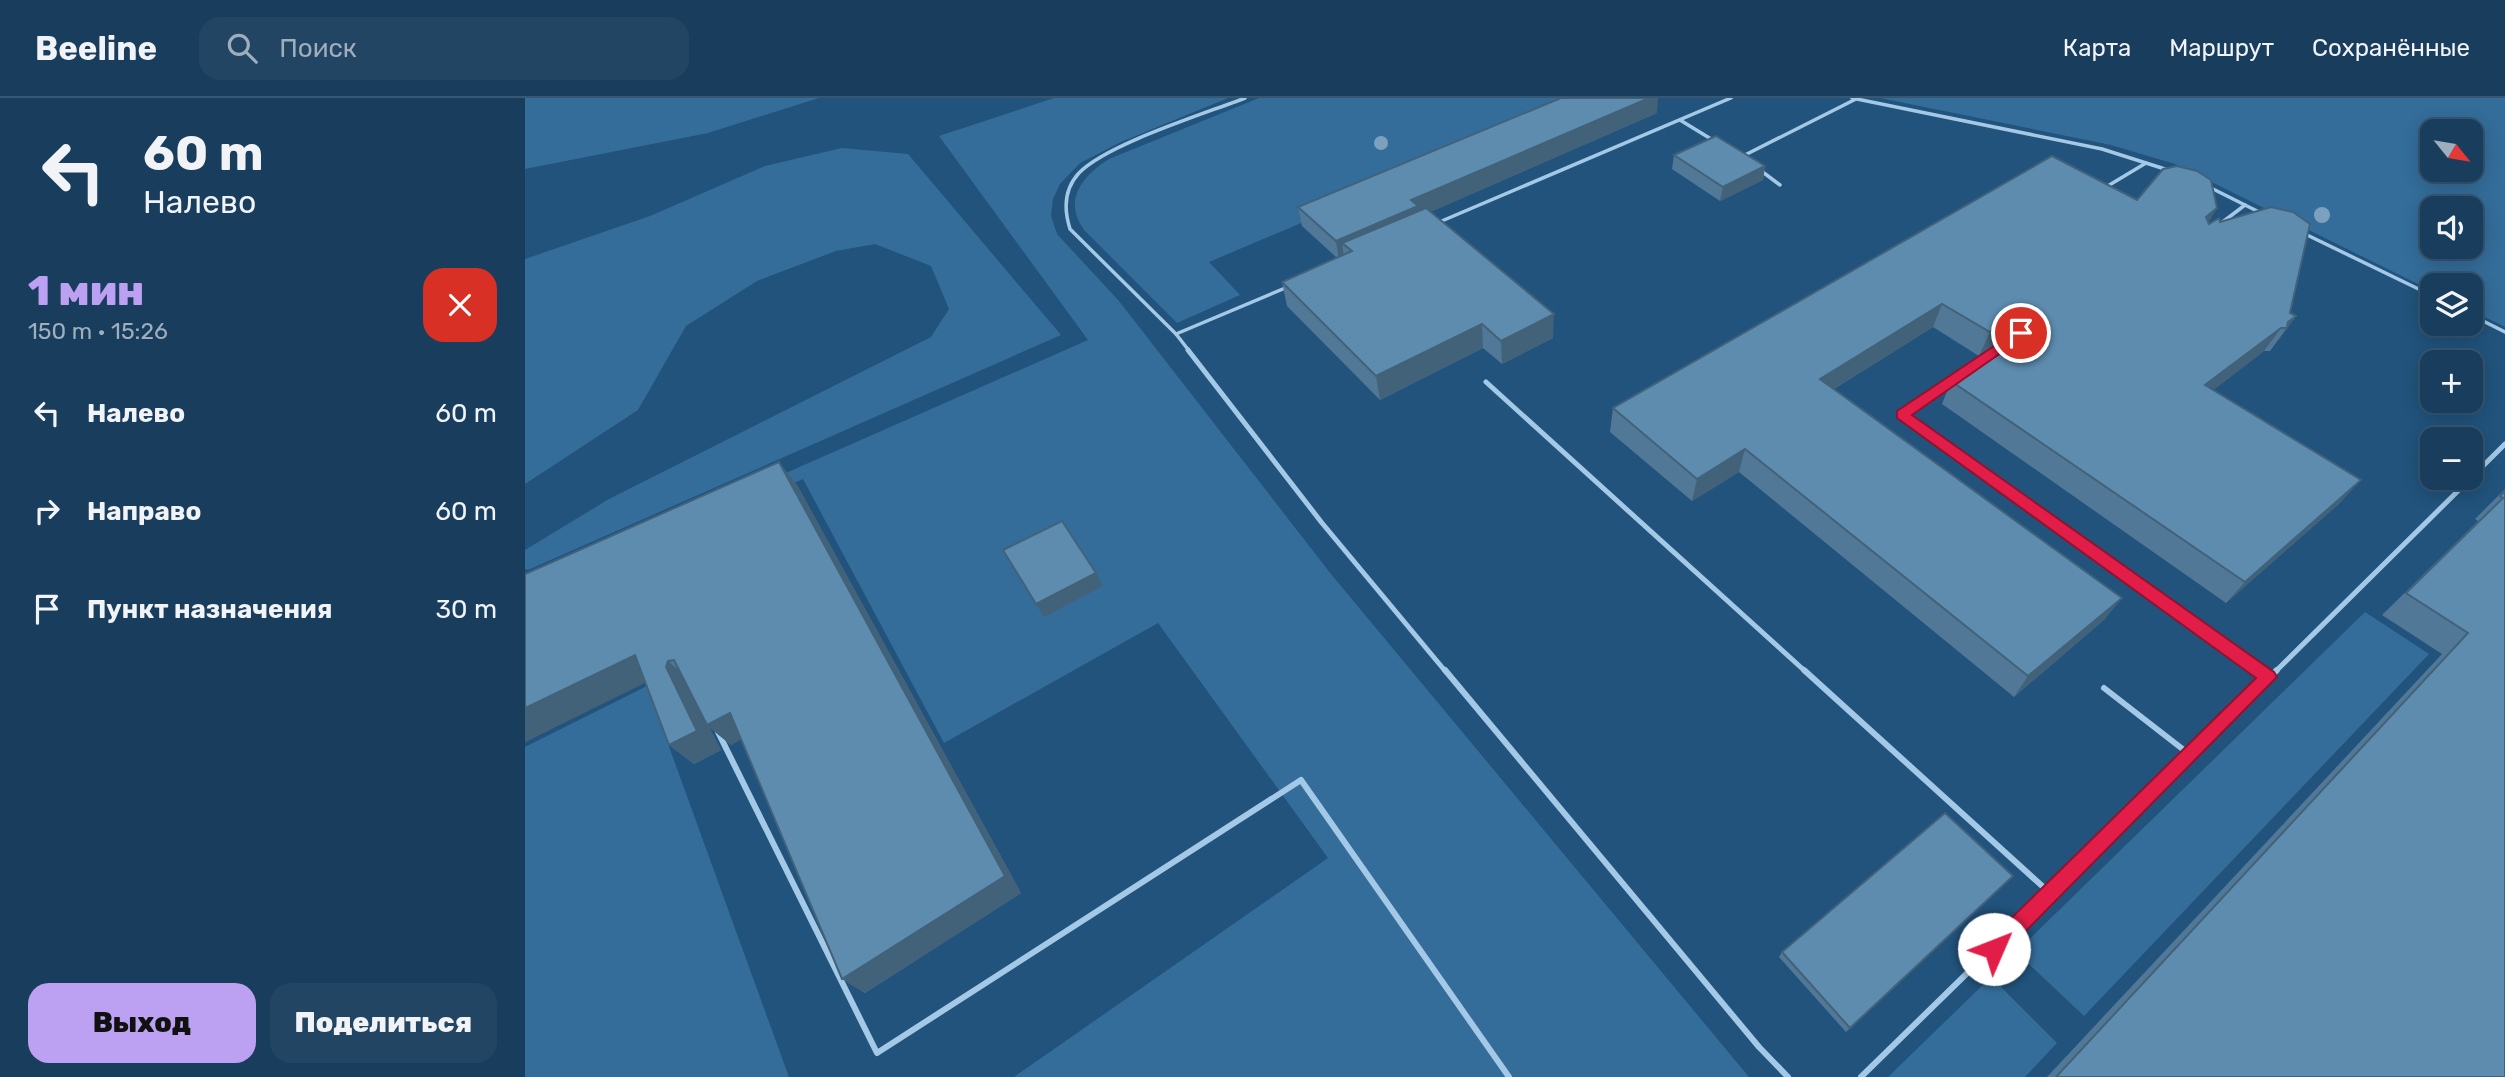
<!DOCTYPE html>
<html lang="ru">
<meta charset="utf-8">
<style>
:root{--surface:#193e5d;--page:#224563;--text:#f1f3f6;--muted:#9faebc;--line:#375772;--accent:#bca0f2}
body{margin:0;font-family:Rubik,sans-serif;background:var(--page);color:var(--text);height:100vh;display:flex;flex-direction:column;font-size:26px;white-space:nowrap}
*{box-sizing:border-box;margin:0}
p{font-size:23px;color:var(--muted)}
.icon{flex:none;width:38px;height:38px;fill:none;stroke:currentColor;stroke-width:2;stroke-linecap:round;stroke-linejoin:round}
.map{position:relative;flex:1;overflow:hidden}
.sheet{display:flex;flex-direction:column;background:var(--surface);width:525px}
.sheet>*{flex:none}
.guide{background:#193e5d;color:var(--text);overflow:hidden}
.needle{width:46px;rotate:120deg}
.tools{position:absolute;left:1895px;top:21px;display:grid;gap:14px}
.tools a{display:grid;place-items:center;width:63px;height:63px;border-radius:14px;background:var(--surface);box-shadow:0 4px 18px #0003,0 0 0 2px var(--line);font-size:35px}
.pin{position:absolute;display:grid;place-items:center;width:60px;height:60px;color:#fff;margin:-30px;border:4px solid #fff;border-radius:50%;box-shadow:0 2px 7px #0007}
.me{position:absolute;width:77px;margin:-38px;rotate:46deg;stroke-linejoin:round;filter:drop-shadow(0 0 5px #0008)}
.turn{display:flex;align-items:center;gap:24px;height:147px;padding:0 28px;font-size:32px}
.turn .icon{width:91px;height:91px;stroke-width:2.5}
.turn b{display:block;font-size:49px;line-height:60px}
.round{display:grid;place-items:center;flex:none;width:74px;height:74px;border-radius:21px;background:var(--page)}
.headline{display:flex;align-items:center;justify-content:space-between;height:119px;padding:0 28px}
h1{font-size:42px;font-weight:800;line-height:52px;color:var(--accent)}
.primary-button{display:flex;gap:14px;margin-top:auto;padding:14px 28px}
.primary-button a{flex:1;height:80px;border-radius:21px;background:var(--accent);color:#111;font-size:28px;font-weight:800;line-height:80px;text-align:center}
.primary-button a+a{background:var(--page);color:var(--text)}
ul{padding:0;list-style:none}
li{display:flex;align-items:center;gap:21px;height:98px;padding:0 28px}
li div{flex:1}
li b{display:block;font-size:26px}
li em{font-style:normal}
header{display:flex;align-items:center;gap:42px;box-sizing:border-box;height:98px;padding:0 35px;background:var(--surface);border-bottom:2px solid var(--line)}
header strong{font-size:33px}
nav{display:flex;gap:38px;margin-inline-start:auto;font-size:24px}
.search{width:490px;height:63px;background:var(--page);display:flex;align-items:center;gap:18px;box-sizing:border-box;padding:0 24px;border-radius:21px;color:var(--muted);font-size:26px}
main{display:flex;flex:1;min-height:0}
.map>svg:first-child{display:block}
.green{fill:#346d9a;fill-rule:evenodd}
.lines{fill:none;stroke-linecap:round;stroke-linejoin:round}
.lane-far2{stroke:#a3c9e6;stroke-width:3.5}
.lane-far1{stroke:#a3c9e6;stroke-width:5}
.lane{stroke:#a3c9e6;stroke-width:6}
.tree{fill:#7ca1bf}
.wall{fill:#517896}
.shaded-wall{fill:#42627a}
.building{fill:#5e8caf;stroke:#42627a;stroke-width:2}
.route{fill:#e11d48;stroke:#92132f;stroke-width:2}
</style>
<header>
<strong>Beeline</strong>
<div class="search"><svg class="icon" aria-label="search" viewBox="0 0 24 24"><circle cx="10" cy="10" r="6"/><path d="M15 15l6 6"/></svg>Поиск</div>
<nav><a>Карта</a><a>Маршрут</a><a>Сохранённые</a></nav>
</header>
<main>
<section class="sheet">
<div class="guide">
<div class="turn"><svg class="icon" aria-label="left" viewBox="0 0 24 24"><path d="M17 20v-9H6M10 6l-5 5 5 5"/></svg><div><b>60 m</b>Налево</div></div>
</div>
<div class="headline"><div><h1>1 мин</h1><p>150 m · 15:26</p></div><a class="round" style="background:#d93025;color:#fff"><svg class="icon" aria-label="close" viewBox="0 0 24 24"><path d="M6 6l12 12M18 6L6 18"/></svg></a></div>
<ul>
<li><svg class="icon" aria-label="left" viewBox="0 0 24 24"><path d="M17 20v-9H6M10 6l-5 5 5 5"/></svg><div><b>Налево</b></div><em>60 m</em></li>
<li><svg class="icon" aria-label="right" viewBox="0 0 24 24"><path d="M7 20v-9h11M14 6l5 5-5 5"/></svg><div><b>Направо</b></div><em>60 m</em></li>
<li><svg class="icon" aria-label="arrive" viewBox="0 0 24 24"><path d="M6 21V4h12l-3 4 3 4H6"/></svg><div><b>Пункт назначения</b></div><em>30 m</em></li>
</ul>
<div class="primary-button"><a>Выход</a><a>Поделиться</a></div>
</section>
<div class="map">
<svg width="1980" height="979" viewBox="0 0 1980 979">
<rect width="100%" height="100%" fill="#21537c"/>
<g class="green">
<polygon points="0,0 294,0 183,35 0,71"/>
<polygon points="529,0 703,0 596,44 555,65 535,86 528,101 526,118 532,136 594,203 806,476 1224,979 489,979 803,760 633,525 419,645 278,381 0,505 0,490 563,242 414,38"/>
<path d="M 734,0 L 1071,0 L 684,164 L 715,197 L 652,225 L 560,133 C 537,103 557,78 584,61 Z"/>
<path d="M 1355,0 L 1980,0 L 1980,229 L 1946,212 L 1946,187 L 1908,187 L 1907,193 L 1650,66 L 1586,47 ZM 1908,33 L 1946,33 L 1946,72 L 1908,72 ZM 1908,110 L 1946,110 L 1946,149 L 1908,149 Z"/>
<polygon points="317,50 383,56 536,237 3,472 0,471 0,452 84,401 406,239 424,211 406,168 350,146 311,153 232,183 161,228 113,312 0,386 0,161 125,118 240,68"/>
<polygon points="1840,514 1904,556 1559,918 1491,854"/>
<polygon points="122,588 264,979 0,979 0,649"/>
<polygon points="1466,879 1532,945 1500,979 1363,979"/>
</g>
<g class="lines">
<g class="lane-far2">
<polyline points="1327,0 1577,51 1643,72"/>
<polyline points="1155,22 1191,44"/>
<polyline points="1216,59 1331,1"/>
<polyline points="1235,72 1255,87"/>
<polyline points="1581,89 1621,65"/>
<polyline points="1684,89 1738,116"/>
<polyline points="912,125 1206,0"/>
<polyline points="1695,126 1720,107"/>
<polyline points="1778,135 1908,198"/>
<polyline points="1946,217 1980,234"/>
<polyline points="651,236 765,188"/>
<path d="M 665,254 L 651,236 L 545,131 C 539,112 539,91 554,75 C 582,46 679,16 720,0"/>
<polyline points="1468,254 1473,250"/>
</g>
<g class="lane-far1">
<polyline points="663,252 797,425 921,574"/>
<polyline points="1470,252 1377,317 1736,574"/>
<polyline points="961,284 1281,574"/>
<polyline points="1946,380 1980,346"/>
<polyline points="1750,574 1946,380"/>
</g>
<g class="lane">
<polyline points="920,572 1234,949 1263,979"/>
<polyline points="1279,572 1526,796"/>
<polyline points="1733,572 1743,579"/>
<polyline points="1579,590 1664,656"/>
<polyline points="193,634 352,955 776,682 984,979"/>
<polyline points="1336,979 1752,572"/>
</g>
</g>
<g class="tree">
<circle cx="856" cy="45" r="7"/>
<circle cx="1797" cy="117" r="8"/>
</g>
<g class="wall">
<polygon points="1132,15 905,114 1028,240 977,266 958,250 855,302 762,208 757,184 812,160 777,128 773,109"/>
<polygon points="1149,57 1240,68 1238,82 1195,103 1147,71"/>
<polygon points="1612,102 1684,126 1695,124 1765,215 1771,218 1745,253 1739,253 1688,292 1816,404 1701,505 1417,306 1426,283 1467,257 1472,246 1454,258 1408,229 1309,291 1580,521 1489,599 1214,374 1167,403 1085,334 1088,310"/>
<polygon points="272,387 496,795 340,895 317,881 216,641 206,647 184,629 196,652 169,666 144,647 120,584 0,644"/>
<polygon points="1980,391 1980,979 1522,979 1917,556 1857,517 1953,423 1950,421"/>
<polygon points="1488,778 1321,934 1254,859 1257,854"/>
</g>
<g class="shaded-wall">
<polygon points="1124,0 1133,0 1132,15 894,119 827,153 817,145 819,160 814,162 811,143 886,102"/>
<polygon points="1240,68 1238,82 1195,103 1198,89"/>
<polygon points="1692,110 1678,134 1681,119"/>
<polygon points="1417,206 1408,229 1288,304 1295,281"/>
<polygon points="1504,208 1493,231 1475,241 1472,246 1454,258 1465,234"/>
<polygon points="1029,216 1028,240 977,266 976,243"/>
<polygon points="1771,218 1754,242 1752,243 1762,230 1763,224"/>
<polygon points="957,226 958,250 855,302 851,278"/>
<polygon points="1756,230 1739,253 1664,311 1680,287"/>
<polygon points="1220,351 1214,374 1167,403 1172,381"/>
<polygon points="254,364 272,387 496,795 340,895 317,881"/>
<polygon points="1836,382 1816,404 1701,505 1720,484"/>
<polygon points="571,475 578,488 519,519 511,506"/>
<polygon points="1597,500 1580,521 1489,599 1503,578"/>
<polygon points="110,557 134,578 0,644 0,610"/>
<polygon points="143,563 205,615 228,635 206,647 184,629 196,652 169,666 144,647 141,569"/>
</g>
<g class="building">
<polygon points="1036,0 1124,0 886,102 893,108 811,143 773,109"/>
<polygon points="1191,38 1240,68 1198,89 1149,57"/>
<polygon points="1527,58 1612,102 1638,71 1652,68 1672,73 1686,82 1692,110 1681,119 1684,126 1694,120 1695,124 1746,109 1768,114 1785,126 1765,215 1771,218 1763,224 1762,230 1756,230 1680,287 1836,382 1720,484 1426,283 1484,246 1475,241 1510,215 1510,209 1504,208 1465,234 1417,206 1295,281 1597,500 1503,578 1220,351 1172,381 1088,310"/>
<polygon points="901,110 1029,216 976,243 957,226 851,278 757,184 827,153 817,145"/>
<polygon points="254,364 480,778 317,881 205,615 182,627 149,562 143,563 141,569 172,633 144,647 110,557 0,610 0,476"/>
<polygon points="1980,393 1980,979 1531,979 1943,535 1881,495 1978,400 1975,398"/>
<polygon points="537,423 571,475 511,506 478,452"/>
<polygon points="1420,715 1488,778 1325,930 1257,854"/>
</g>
<polygon class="route" points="1496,230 1502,235 1500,238 1387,317 1749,574 1752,579 1476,858 1469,861 1462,858 1459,851 1462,844 1731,580 1372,320 1372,313"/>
</svg>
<div class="tools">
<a><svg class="needle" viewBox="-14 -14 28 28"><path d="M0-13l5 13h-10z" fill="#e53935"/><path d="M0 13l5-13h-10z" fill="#9faebc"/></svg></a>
<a><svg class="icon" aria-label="sound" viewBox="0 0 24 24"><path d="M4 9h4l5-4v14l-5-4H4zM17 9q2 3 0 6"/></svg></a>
<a><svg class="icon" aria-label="layers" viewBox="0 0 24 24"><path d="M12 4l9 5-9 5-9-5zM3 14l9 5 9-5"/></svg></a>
<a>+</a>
<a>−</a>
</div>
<div class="pin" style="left:1496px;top:235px;background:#d93025"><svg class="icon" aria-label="arrive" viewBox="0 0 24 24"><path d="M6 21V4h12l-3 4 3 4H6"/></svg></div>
<svg class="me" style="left:1469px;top:851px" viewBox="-20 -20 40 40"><circle r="19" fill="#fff"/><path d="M0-13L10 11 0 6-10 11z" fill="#e11d48"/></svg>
</div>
</main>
